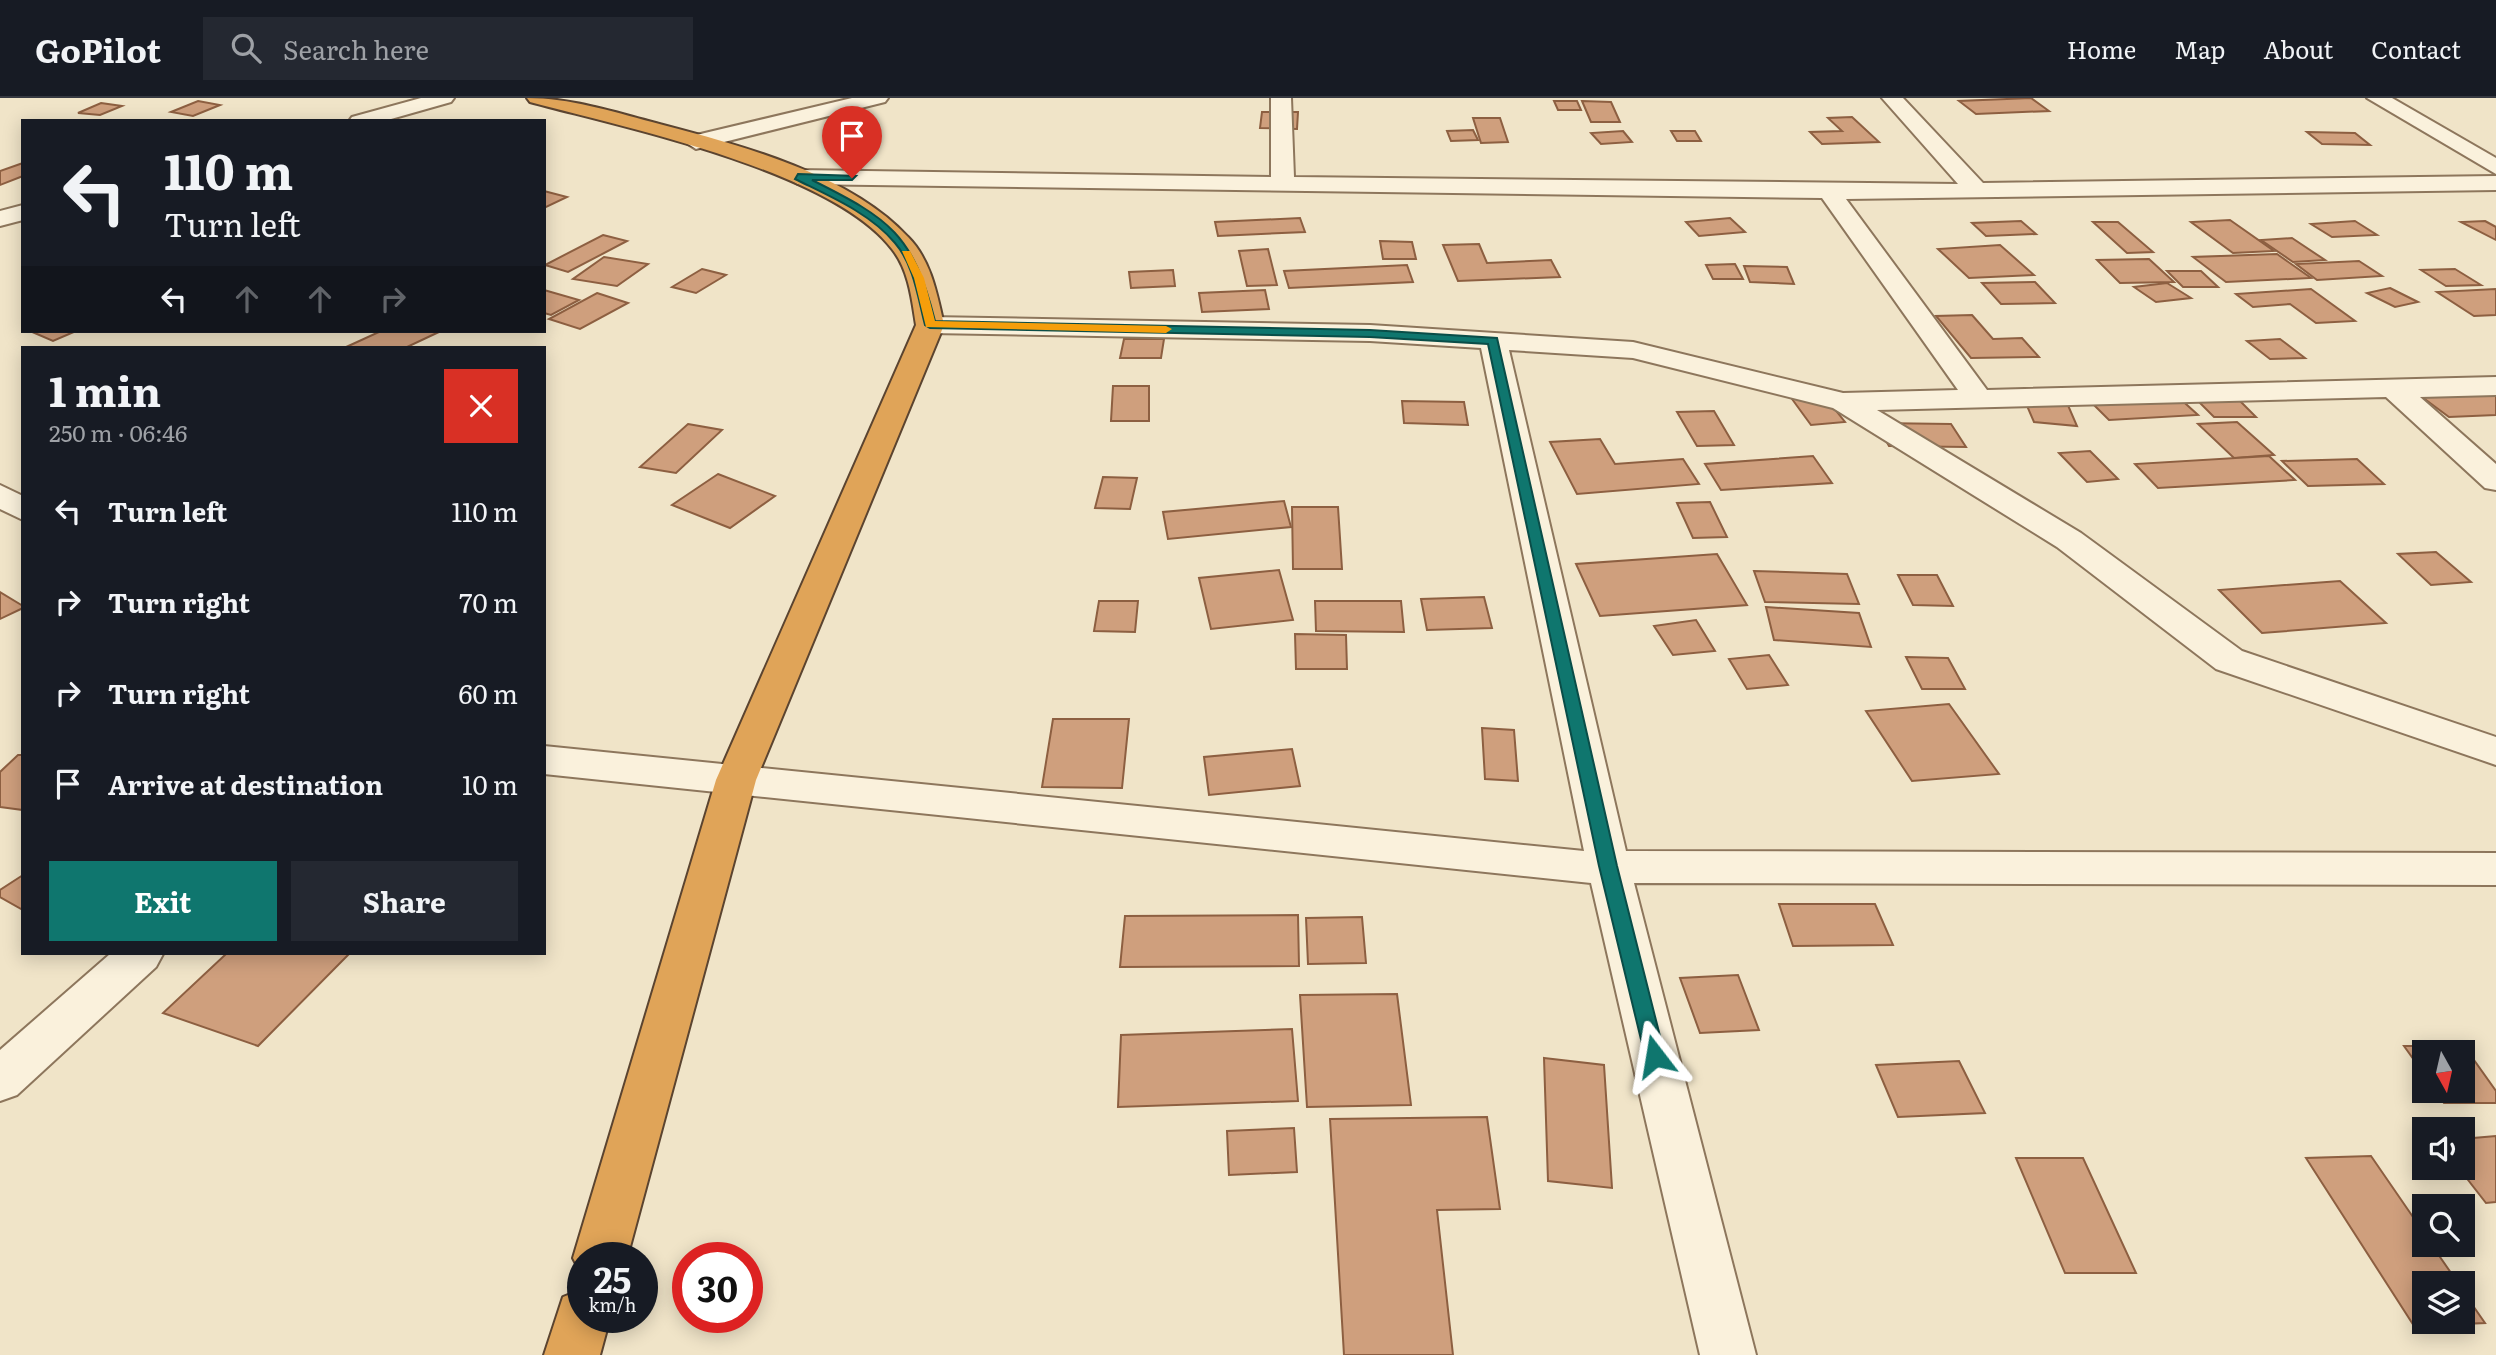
<!DOCTYPE html>
<meta charset="utf-8">
<style>
:root{--surface:#171b24;--page:#242831;--text:#f1f3f6;--muted:#9ea1a6;--line:#363941;--accent:#0f766e}
body{margin:0;font-family:Literata,serif;background:var(--page);color:var(--text);height:100vh;display:flex;flex-direction:column;font-size:26px;white-space:nowrap}
*{box-sizing:border-box;margin:0}
p{font-size:23px;color:var(--muted)}
.icon{flex:none;width:38px;height:38px;fill:none;stroke:currentColor;stroke-width:2;stroke-linecap:round;stroke-linejoin:round}
.map{position:relative;flex:1;overflow:hidden}
.details{position:absolute;left:21px;top:248px;width:525px;height:609px;display:flex;flex-direction:column;background:var(--surface);border-radius:0px;box-shadow:0 4px 18px #0003}
.details>*{flex:none}
.banner{position:absolute;left:21px;top:21px;width:525px;height:214px;border-radius:0px;box-shadow:0 4px 18px #0003;background:#171b24;color:var(--text);overflow:hidden}
.needle{width:46px;rotate:172deg}
.fabs{position:absolute;left:2412px;top:942px;display:grid;gap:14px}
.fabs a{display:grid;place-items:center;width:63px;height:63px;border-radius:0px;background:var(--surface);box-shadow:0 4px 18px #0003;font-size:35px}
.speed{position:absolute;left:567px;top:1144px;display:flex;gap:14px;font-size:35px;font-weight:700;text-align:center}
.speed>*{display:grid;place-content:center;width:91px;height:91px;border-radius:50%;background:var(--surface);box-shadow:0 4px 18px #0003;line-height:1}
.speed small{font-size:18px;font-weight:400}
.speed .limit{border:10px solid #d22;background:#fff;color:#111}
.pin{position:absolute;display:grid;place-items:center;width:60px;height:60px;color:#fff;margin:-72px -30px;border-radius:50% 50% 50% 0;rotate:-45deg;box-shadow:0 0 7px #0007}
.pin .icon{rotate:45deg}
.me{position:absolute;width:77px;margin:-38px;rotate:346deg;stroke-linejoin:round;filter:drop-shadow(0 0 5px #0008)}
.turn{display:flex;align-items:center;gap:24px;height:147px;padding:0 28px;font-size:32px}
.turn .icon{width:91px;height:91px;stroke-width:2.5}
.turn b{display:block;font-size:49px;line-height:60px}
.lanes{display:flex;align-items:center;height:66px;padding:0 28px;background:#0003;justify-content:center;gap:35px;direction:ltr}
.lanes .off{opacity:.35}
.round{display:grid;place-items:center;flex:none;width:74px;height:74px;border-radius:0px;background:var(--page)}
.head{display:flex;align-items:center;justify-content:space-between;height:119px;padding:0 28px}
h1{font-size:42px;font-weight:700;line-height:52px}
.cta{display:flex;gap:14px;margin-top:auto;padding:14px 28px}
.cta a{flex:1;height:80px;border-radius:0px;background:var(--accent);color:#fff;font-size:28px;font-weight:700;line-height:80px;text-align:center}
.cta a+a{background:var(--page);color:var(--text)}
ul{padding:0;list-style:none}
li{display:flex;align-items:center;gap:21px;height:91px;padding:0 28px}
li div{flex:1}
li b{display:block;font-size:26px}
li em{font-style:normal}
header{display:flex;align-items:center;gap:42px;box-sizing:border-box;height:98px;padding:0 35px;background:var(--surface);border-bottom:2px solid var(--line)}
header strong{font-size:33px}
nav{display:flex;gap:38px;margin-inline-start:auto;font-size:24px}
.search{width:490px;height:63px;background:var(--page);display:flex;align-items:center;gap:18px;box-sizing:border-box;padding:0 24px;border-radius:0px;color:var(--muted);font-size:26px}
.map>svg:first-child{display:block}
.building{fill:#cf9f7d;stroke:#8d5f41;stroke-width:2}
.lines{fill:none;stroke-linecap:round;stroke-linejoin:round}
.street-casing{stroke:#8d765c;stroke-width:4}
.highway-casing{stroke:#5b4430;stroke-width:4}
.street{fill:#faf1dc;fill-rule:evenodd}
.highway{fill:#e0a458;fill-rule:evenodd}
.route{fill:#0f766e;stroke:#0a4d48;stroke-width:2}
.slow{fill:#f59e0b}
</style>
<header>
<strong>GoPilot</strong>
<div class="search"><svg class="icon" aria-label="search" viewBox="0 0 24 24"><circle cx="10" cy="10" r="6"/><path d="M15 15l6 6"/></svg>Search here</div>
<nav><a>Home</a><a>Map</a><a>About</a><a>Contact</a></nav>
</header>
<div class="map">
<svg width="2496" height="1257" viewBox="0 0 2496 1257">
<rect width="100%" height="100%" fill="#f0e4c8"/>
<g class="building">
<polygon points="2031,0 2049,13 1976,16 1959,3"/>
<polygon points="198,3 220,7 193,18 171,14"/>
<polygon points="1554,3 1577,3 1581,12 1558,12"/>
<polygon points="1582,3 1611,4 1620,24 1591,24"/>
<polygon points="101,5 122,8 100,17 78,15"/>
<polygon points="1262,14 1298,14 1297,31 1260,30"/>
<polygon points="1852,19 1879,44 1822,46 1810,34 1842,33 1828,20"/>
<polygon points="1473,20 1500,20 1508,44 1481,45"/>
<polygon points="1473,32 1478,42 1451,43 1447,33"/>
<polygon points="1623,33 1632,44 1601,46 1591,35"/>
<polygon points="1671,33 1695,33 1701,43 1677,43"/>
<polygon points="2307,34 2355,35 2370,47 2322,46"/>
<polygon points="23,65 23,78 0,87 0,73"/>
<polygon points="544,93 567,99 544,110"/>
<polygon points="1300,120 1305,134 1218,138 1215,124"/>
<polygon points="1730,120 1745,134 1699,138 1686,124"/>
<polygon points="2230,122 2274,153 2233,155 2191,124"/>
<polygon points="2021,123 2036,136 1986,138 1972,125"/>
<polygon points="2355,123 2377,137 2332,139 2311,126"/>
<polygon points="2485,123 2496,129 2496,142 2461,124"/>
<polygon points="2093,124 2118,124 2153,154 2127,155"/>
<polygon points="603,137 627,143 568,174 545,167"/>
<polygon points="2292,140 2325,162 2293,164 2261,142"/>
<polygon points="1380,143 1412,144 1416,161 1383,161"/>
<polygon points="1479,146 1487,165 1551,162 1560,179 1458,183 1443,147"/>
<polygon points="2000,147 2034,177 1969,180 1938,151"/>
<polygon points="1268,151 1277,187 1247,188 1239,153"/>
<polygon points="2277,156 2311,180 2226,184 2193,159"/>
<polygon points="604,159 648,166 617,188 573,181"/>
<polygon points="2149,161 2174,184 2120,185 2097,162"/>
<polygon points="2359,163 2382,178 2317,182 2296,166"/>
<polygon points="1735,166 1743,181 1713,181 1706,167"/>
<polygon points="1407,167 1413,184 1289,190 1284,173"/>
<polygon points="1744,168 1787,169 1794,186 1750,184"/>
<polygon points="702,171 726,177 696,195 672,189"/>
<polygon points="2455,171 2481,187 2446,188 2421,172"/>
<polygon points="1173,172 1175,188 1131,190 1129,174"/>
<polygon points="2167,173 2201,173 2218,189 2183,189"/>
<polygon points="2035,184 2055,205 2001,206 1982,185"/>
<polygon points="2167,185 2191,200 2156,204 2134,189"/>
<polygon points="2390,190 2418,204 2395,209 2367,195"/>
<polygon points="2311,191 2355,223 2316,225 2290,206 2253,209 2236,196"/>
<polygon points="2496,191 2496,217 2474,218 2437,194"/>
<polygon points="544,192 579,202 551,217 544,215"/>
<polygon points="1265,192 1269,211 1202,214 1199,195"/>
<polygon points="597,195 628,205 580,231 549,221"/>
<polygon points="1972,217 1993,241 2022,240 2039,259 1971,260 1936,218"/>
<polygon points="30,233 76,233 53,243"/>
<polygon points="381,233 441,233 405,250 344,250"/>
<polygon points="1124,241 1164,241 1161,260 1120,260"/>
<polygon points="2280,241 2305,260 2270,261 2247,243"/>
<polygon points="1113,288 1149,288 1149,323 1111,323"/>
<polygon points="2496,295 2496,317 2449,319 2422,299"/>
<polygon points="2176,297 2198,317 2109,322 2089,302"/>
<polygon points="1825,299 1845,324 1811,327 1792,301"/>
<polygon points="2236,299 2256,319 2214,319 2195,300"/>
<polygon points="2024,301 2067,305 2077,328 2034,324"/>
<polygon points="1402,303 1464,304 1468,327 1404,325"/>
<polygon points="1714,313 1734,347 1697,348 1677,314"/>
<polygon points="2237,324 2274,357 2234,360 2198,326"/>
<polygon points="1876,325 1951,326 1966,349 1889,348"/>
<polygon points="688,326 722,332 676,375 640,369"/>
<polygon points="1600,341 1615,366 1683,361 1699,386 1577,396 1550,344"/>
<polygon points="2090,353 2118,381 2087,384 2059,355"/>
<polygon points="1813,358 1832,385 1721,392 1705,366"/>
<polygon points="2269,358 2295,382 2158,390 2135,366"/>
<polygon points="2357,361 2384,386 2308,388 2282,363"/>
<polygon points="718,376 775,398 730,430 672,407"/>
<polygon points="1103,379 1137,380 1130,411 1095,410"/>
<polygon points="1284,403 1291,429 1168,441 1163,414"/>
<polygon points="1710,404 1727,439 1693,440 1677,405"/>
<polygon points="1292,409 1338,409 1342,471 1293,471"/>
<polygon points="2436,454 2471,484 2431,487 2398,456"/>
<polygon points="1717,456 1747,507 1600,518 1576,466"/>
<polygon points="1279,472 1293,522 1211,531 1199,480"/>
<polygon points="1754,473 1847,476 1859,506 1765,504"/>
<polygon points="1898,477 1937,477 1953,508 1913,507"/>
<polygon points="2340,483 2386,525 2262,535 2219,492"/>
<polygon points="0,494 23,508 23,510 0,521"/>
<polygon points="1484,499 1492,530 1427,532 1421,501"/>
<polygon points="1099,503 1138,503 1135,534 1094,533"/>
<polygon points="1315,503 1401,503 1404,534 1316,533"/>
<polygon points="1766,509 1859,515 1871,549 1774,542"/>
<polygon points="1696,522 1715,553 1673,557 1654,528"/>
<polygon points="1295,536 1346,537 1347,571 1296,571"/>
<polygon points="1769,557 1788,587 1747,591 1729,561"/>
<polygon points="1906,559 1948,560 1965,591 1922,591"/>
<polygon points="1949,606 1999,676 1912,683 1866,613"/>
<polygon points="1053,621 1129,621 1122,690 1042,689"/>
<polygon points="1482,630 1514,632 1518,683 1485,681"/>
<polygon points="1292,651 1300,688 1209,697 1204,659"/>
<polygon points="18,657 23,657 23,712 0,709 0,674"/>
<polygon points="23,777 23,812 0,799 0,792"/>
<polygon points="1779,806 1875,806 1893,847 1793,848"/>
<polygon points="1298,817 1299,868 1120,869 1125,818"/>
<polygon points="1362,819 1366,865 1308,866 1306,820"/>
<polygon points="226,856 349,856 258,948 163,915"/>
<polygon points="1738,877 1759,932 1700,935 1680,880"/>
<polygon points="1397,896 1411,1007 1307,1009 1300,897"/>
<polygon points="1292,931 1298,1003 1118,1009 1121,937"/>
<polygon points="2404,948 2464,948 2496,993 2496,1005 2444,1005 2435,992 2462,992 2462,954 2424,954 2424,976"/>
<polygon points="1544,960 1604,967 1612,1090 1548,1083"/>
<polygon points="1959,963 1985,1015 1898,1019 1876,967"/>
<polygon points="1487,1019 1500,1111 1437,1112 1453,1257 1344,1257 1330,1021"/>
<polygon points="1294,1030 1297,1074 1229,1077 1227,1033"/>
<polygon points="2496,1038 2496,1104 2486,1105 2458,1069 2462,1069 2462,1041"/>
<polygon points="2371,1058 2424,1135 2424,1146 2431,1146 2458,1185 2424,1185 2424,1223 2462,1223 2462,1192 2485,1225 2414,1228 2306,1060"/>
<polygon points="2016,1060 2083,1060 2136,1175 2065,1175"/>
</g>
<g class="lines">
<g class="street-casing">
<g id="street">
<polygon points="421,0 454,0 451,4 384,23 349,23 352,19"/>
<polygon points="852,0 888,0 885,4 696,51 685,44 688,39"/>
<polygon points="1271,0 1291,0 1294,79 1958,86 1882,0 1903,0 1983,85 2496,78 2496,92 1846,101 1987,292 2496,279 2496,297 2420,299 2496,366 2496,392 2485,390 2386,299 1877,312 2081,435 2242,553 2496,639 2496,667 2216,571 2057,449 1833,310 1633,260 1509,252 1626,753 2496,755 2496,787 1634,785 1756,1257 1700,1257 1591,785 544,676 544,648 1584,753 1481,250 1370,243 930,235 920,233 916,227 920,221 930,219 1370,227 1633,244 1843,295 1958,292 1822,100 798,86 787,79 798,72 1271,79"/>
<polygon points="2367,0 2392,0 2496,60 2496,76"/>
<polygon points="23,107 23,122 0,128 0,113"/>
<polygon points="0,387 23,398 23,422 0,411"/>
<polygon points="110,856 163,856 156,869 17,997 0,1003 0,952"/>
</g>
</g>
<g class="highway-casing">
<g id="highway">
<path d="M 527,0 C 570,0 610,13 652,24 C 735,46 848,74 908,139 C 931,162 937,196 944,227 L 756,682 L 627,1160 L 583,1160 L 583,1179 L 573,1160 L 716,682 L 916,227 C 912,202 909,172 892,151 C 831,72 626,30 530,4 Z"/>
<polygon points="583,1191 583,1220 610,1220 600,1257 544,1257 563,1199"/>
</g>
</g>
<use href="#street" class="street"/>
<use href="#highway" class="highway"/>
</g>
<path class="route" d="M 798,76 L 856,78 L 852,82 L 812,82 C 890,121 913,136 935,223 L 1370,232 L 1497,240 L 1617,768 L 1665,958 L 1662,964 L 1655,967 L 1648,964 L 1645,958 L 1599,768 L 1488,246 L 1370,239 L 930,230 L 925,227 C 918,200 914,167 895,145 C 870,115 829,98 795,81 Z"/>
<polygon class="slow" points="902,153 910,153 924,180 935,223 1166,228 1172,231 1166,235 926,229 914,180"/>
</svg>
<div class="fabs">
<a><svg class="needle" viewBox="-14 -14 28 28"><path d="M0-13l5 13h-10z" fill="#e53935"/><path d="M0 13l5-13h-10z" fill="#9ea1a6"/></svg></a>
<a><svg class="icon" aria-label="sound" viewBox="0 0 24 24"><path d="M4 9h4l5-4v14l-5-4H4zM17 9q2 3 0 6"/></svg></a>
<a><svg class="icon" aria-label="search" viewBox="0 0 24 24"><circle cx="10" cy="10" r="6"/><path d="M15 15l6 6"/></svg></a>
<a><svg class="icon" aria-label="layers" viewBox="0 0 24 24"><path d="M12 4l9 5-9 5-9-5zM3 14l9 5 9-5"/></svg></a>
</div>
<div class="speed"><div>25<small>km/h</small></div><div class="limit">30</div></div>
<div class="pin" style="left:852px;top:80px;background:#d93025"><svg class="icon" aria-label="arrive" viewBox="0 0 24 24"><path d="M6 21V4h12l-3 4 3 4H6"/></svg></div>
<svg class="me" style="left:1655px;top:958px" viewBox="-20 -20 40 40"><path d="M0-17L14 15 0 8-14 15z" fill="#0f766e" stroke="#fff" stroke-width="4"/></svg>
<div class="banner">
<div class="turn"><svg class="icon" aria-label="left" viewBox="0 0 24 24"><path d="M17 20v-9H6M10 6l-5 5 5 5"/></svg><div><b>110 m</b>Turn left</div></div>
<div class="lanes"><svg class="icon" aria-label="left" viewBox="0 0 24 24"><path d="M17 20v-9H6M10 6l-5 5 5 5"/></svg><svg class="icon off" aria-label="ahead" viewBox="0 0 24 24"><path d="M12 20V5M6 11l6-6 6 6"/></svg><svg class="icon off" aria-label="ahead" viewBox="0 0 24 24"><path d="M12 20V5M6 11l6-6 6 6"/></svg><svg class="icon off" aria-label="right" viewBox="0 0 24 24"><path d="M7 20v-9h11M14 6l5 5-5 5"/></svg></div>
</div>
<section class="details">
<div class="head"><div><h1>1 min</h1><p>250 m · 06:46</p></div><a class="round" style="background:#d93025;color:#fff"><svg class="icon" aria-label="close" viewBox="0 0 24 24"><path d="M6 6l12 12M18 6L6 18"/></svg></a></div>
<ul>
<li><svg class="icon" aria-label="left" viewBox="0 0 24 24"><path d="M17 20v-9H6M10 6l-5 5 5 5"/></svg><div><b>Turn left</b></div><em>110 m</em></li>
<li><svg class="icon" aria-label="right" viewBox="0 0 24 24"><path d="M7 20v-9h11M14 6l5 5-5 5"/></svg><div><b>Turn right</b></div><em>70 m</em></li>
<li><svg class="icon" aria-label="right" viewBox="0 0 24 24"><path d="M7 20v-9h11M14 6l5 5-5 5"/></svg><div><b>Turn right</b></div><em>60 m</em></li>
<li><svg class="icon" aria-label="arrive" viewBox="0 0 24 24"><path d="M6 21V4h12l-3 4 3 4H6"/></svg><div><b>Arrive at destination</b></div><em>10 m</em></li>
</ul>
<div class="cta"><a>Exit</a><a>Share</a></div>
</section>
</div>
